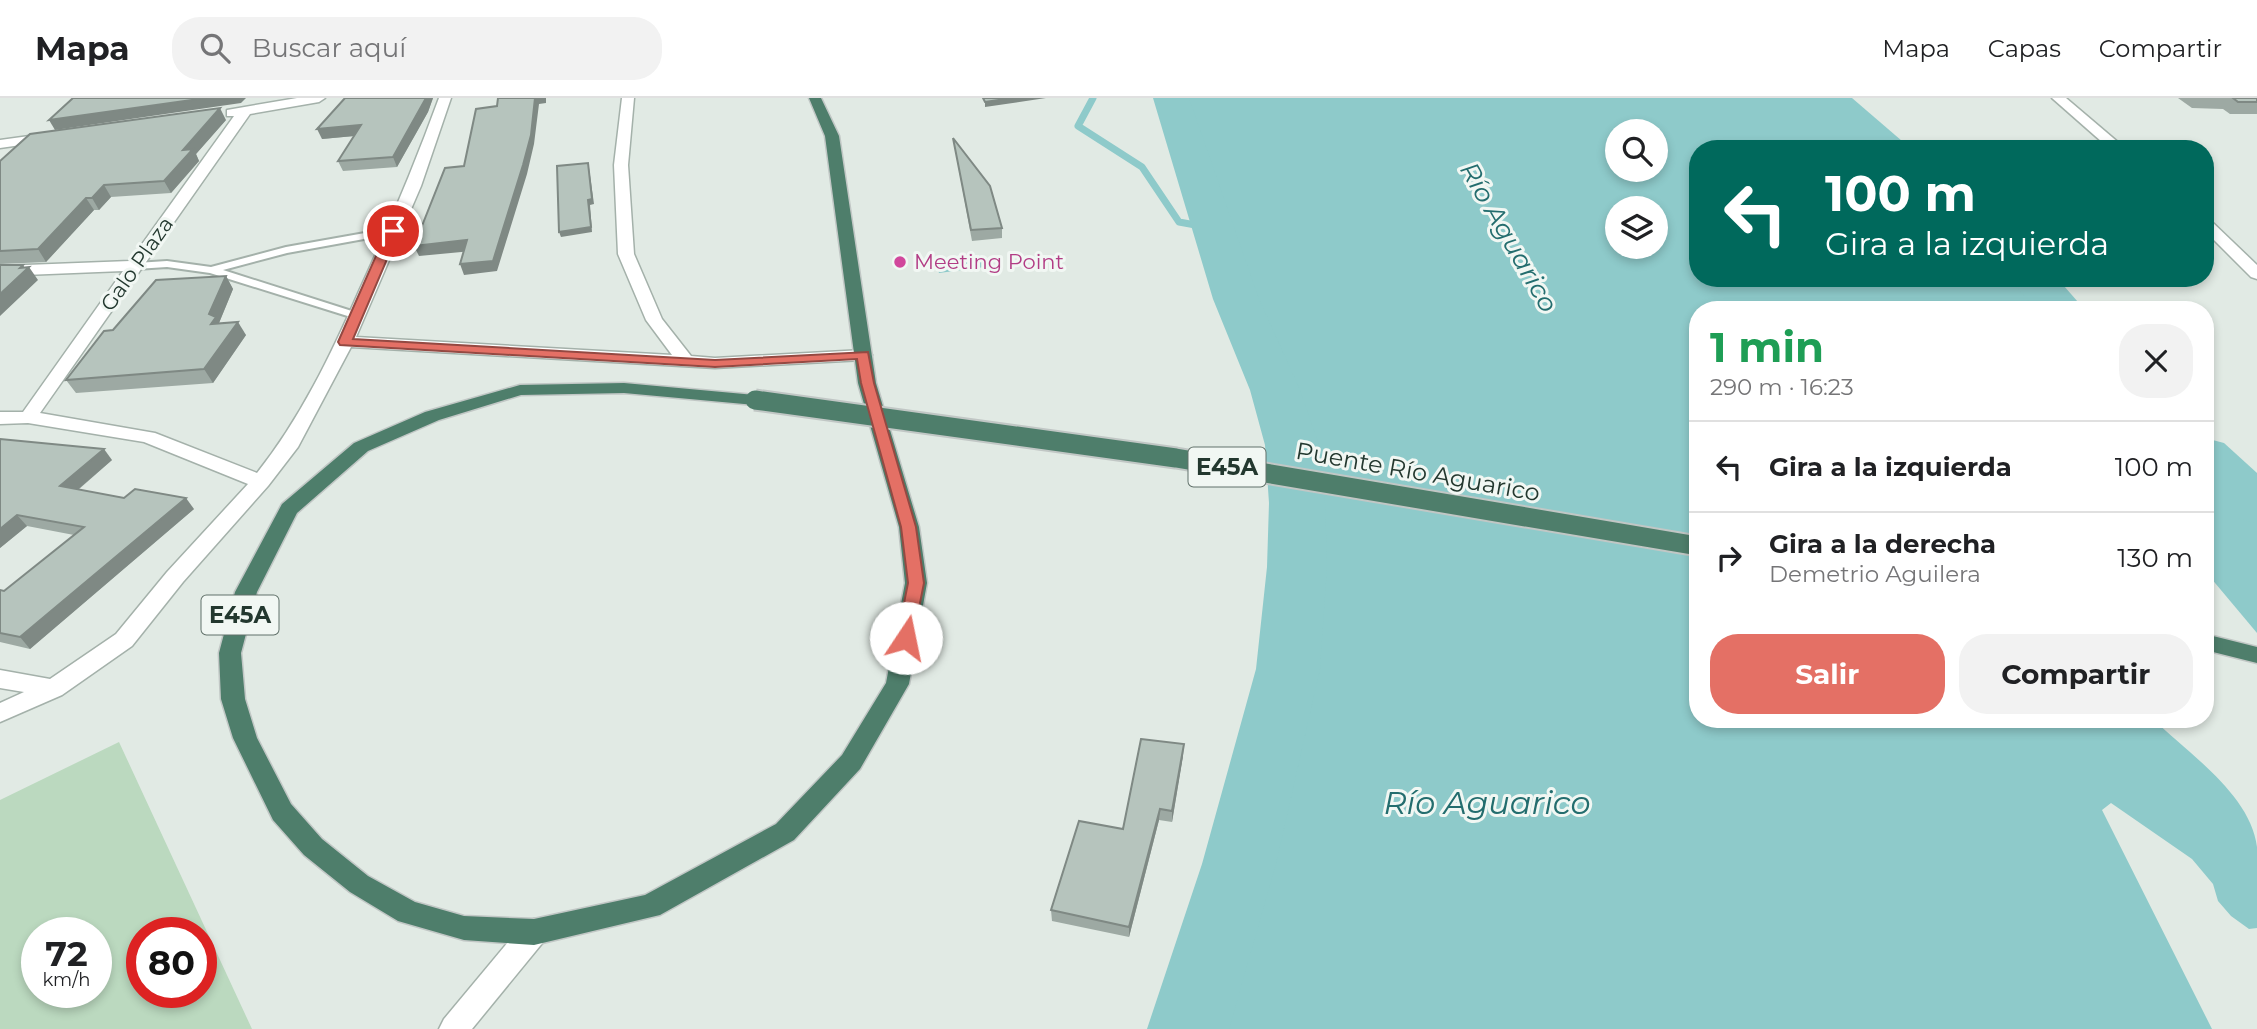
<!DOCTYPE html>
<html lang="es">
<meta charset="utf-8">
<style>
:root{--surface:#fff;--page:#f2f2f2;--text:#202124;--muted:#757577;--line:#e0e0e0;--accent:#e47065}
body{margin:0;font-family:Montserrat,sans-serif;background:var(--page);color:var(--text);height:100vh;display:flex;flex-direction:column;font-size:26px;white-space:nowrap}
*{box-sizing:border-box;margin:0}
p{font-size:23px;color:var(--muted)}
.icon{flex:none;width:38px;height:38px;fill:none;stroke:currentColor;stroke-width:2;stroke-linecap:round;stroke-linejoin:round}
.map{position:relative;flex:1;overflow:hidden}
.details{position:absolute;left:1689px;top:203px;width:525px;height:427px;display:flex;flex-direction:column;background:var(--surface);border-radius:28px;box-shadow:0 4px 10px #0003}
.details>*{flex:none}
.top-card{position:absolute;left:1689px;top:42px;width:525px;height:147px;border-radius:28px;box-shadow:0 4px 10px #0003;background:#00695c;color:#fff;overflow:hidden}
.controls{position:absolute;left:1605px;top:21px;display:grid;gap:14px}
.controls a{display:grid;place-items:center;width:63px;height:63px;border-radius:50%;background:var(--surface);box-shadow:0 4px 10px #0003;font-size:35px}
.speed{position:absolute;left:21px;top:819px;display:flex;gap:14px;font-size:35px;font-weight:700;text-align:center}
.speed>*{display:grid;place-content:center;width:91px;height:91px;border-radius:50%;background:var(--surface);box-shadow:0 4px 10px #0003;line-height:1}
.speed small{font-size:18px;font-weight:400}
.speed .limit{border:10px solid #d22;background:#fff;color:#111}
.pin{position:absolute;display:grid;place-items:center;width:60px;height:60px;color:#fff;margin:-30px;border:4px solid #fff;border-radius:50%;box-shadow:0 2px 7px #0007}
.me{position:absolute;width:77px;margin:-38px;rotate:11deg;stroke-linejoin:round;filter:drop-shadow(0 0 5px #0008)}
.turn{display:flex;align-items:center;gap:24px;height:147px;padding:0 21px;font-size:32px}
.turn .icon{width:91px;height:91px;stroke-width:2.5}
.turn b{display:block;font-size:49px;line-height:60px}
.round{display:grid;place-items:center;flex:none;width:74px;height:74px;border-radius:28px;background:var(--page)}
.head{display:flex;align-items:center;justify-content:space-between;height:119px;padding:0 21px}
h1{font-size:42px;font-weight:700;line-height:52px;color:#1e9e55}
.action{display:flex;gap:14px;margin-top:auto;padding:14px 21px}
.action a{flex:1;height:80px;border-radius:28px;background:var(--accent);color:#fff;font-size:28px;font-weight:700;line-height:80px;text-align:center}
.action a+a{background:var(--page);color:var(--text)}
ul{padding:0;list-style:none}
li{display:flex;align-items:center;gap:21px;height:91px;padding:0 21px;border-top:2px solid var(--line)}
li div{flex:1}
li b{display:block;font-size:26px}
li em{font-style:normal}
header{display:flex;align-items:center;gap:42px;box-sizing:border-box;height:98px;padding:0 35px;background:var(--surface);border-bottom:2px solid var(--line)}
header strong{font-size:33px}
nav{display:flex;gap:38px;margin-inline-start:auto;font-size:24px}
.search{width:490px;height:63px;background:var(--page);display:flex;align-items:center;gap:18px;box-sizing:border-box;padding:0 24px;border-radius:28px;color:var(--muted);font-size:26px}
.map>svg:first-child{display:block}
.green{fill:#bbd9bf;fill-rule:evenodd}
.water{fill:#8ecaca;fill-rule:evenodd}
.lines{fill:none;stroke-linecap:round;stroke-linejoin:round}
.stream{stroke:#8ecaca;stroke-width:7}
.river{fill:#8ecaca;fill-rule:evenodd}
.service-casing{stroke:#a4b1aa;stroke-width:4}
.minor-casing{stroke:#a4b1aa;stroke-width:3}
.trunk-casing{stroke:#c1c7c5;stroke-width:3}
.service{fill:#fff;fill-rule:evenodd}
.minor{fill:#fff;fill-rule:evenodd}
.trunk{fill:#4e7e6b;fill-rule:evenodd}
.trunk-bridge-casing{stroke:#c1c7c5;stroke-width:23;stroke-linecap:butt}
.trunk-bridge{stroke:#4e7e6b;stroke-width:19}
.wall{fill:#9da9a3}
.shaded-wall{fill:#7f8984}
.building{fill:#b6c4bd;stroke:#7f8984;stroke-width:2}
.route{fill:#e47065;stroke:#944942;stroke-width:2}
.hotel-dot{fill:#d1479c;stroke:#f1f7f3;stroke-width:2.5}
.labels{text-anchor:middle;stroke-width:6;stroke-linejoin:round;paint-order:stroke}
.far-hotel-label{font-size:21px;fill:#b23c85;stroke:#f1f7f3;text-anchor:start}
.far-street-label{font-size:21px;fill:#23382f;stroke:#f1f7f3}
.shield{fill:#f1f7f3;stroke:#61716a;stroke-width:2}
.shield-label{font-size:23px;font-weight:bold;fill:#23382f}
.street-label{font-size:24px;fill:#23382f;stroke:#f1f7f3}
.water-label{font-size:26px;font-style:italic;fill:#236d6e;stroke:#f1f7f3}
.near-water-label{font-size:32px;font-style:italic;fill:#236d6e;stroke:#f1f7f3}
</style>
<header>
<strong>Mapa</strong>
<div class="search"><svg class="icon" aria-label="search" viewBox="0 0 24 24"><circle cx="10" cy="10" r="6"/><path d="M15 15l6 6"/></svg>Buscar aquí</div>
<nav><a>Mapa</a><a>Capas</a><a>Compartir</a></nav>
</header>
<div class="map">
<svg width="2257" height="931" viewBox="0 0 2257 931">
<rect width="100%" height="100%" fill="#e1eae4"/>
<path class="green" d="M 119,644 L 252,931 L 0,931 L 0,702 ZM 37,835 L 96,835 L 96,894 L 37,894 ZM 142,835 L 201,835 L 201,894 L 142,894 Z"/>
<g class="water">
<path d="M 1171,0 L 1830,0 L 1888,51 L 1698,51 L 1698,180 L 2031,180 L 2062,212 L 1698,212 L 1698,621 L 2153,621 C 2188,655 2251,697 2257,749 C 2257,775 2257,804 2257,830 L 2249,831 L 2231,818 L 2218,803 L 2213,786 L 2192,761 L 2111,705 L 2102,712 L 2212,931 L 1188,931 L 1239,766 L 1288,571 L 1297,469 L 1297,405 L 1292,347 L 1275,292 L 1236,201 ZM 1617,33 L 1656,33 L 1656,72 L 1617,72 ZM 1617,110 L 1656,110 L 1656,149 L 1617,149 Z"/>
<polygon points="981,157 985,169 939,175 935,162"/>
<polygon points="2205,357 2257,407 2257,535 2205,473"/>
</g>
<g class="lines">
<polyline class="stream" points="1093,0 1078,28 1142,69 1179,124 1223,132"/>
<g class="river">
<polygon points="1153,0 1189,0 1259,201 1300,292 1319,347 1325,405 1327,469 1320,571 1276,766 1229,931 1147,931 1202,766 1256,571 1267,469 1269,405 1265,347 1250,292 1213,201"/>
<polygon points="1812,0 1852,0 1902,43 1907,51 1865,51"/>
<polygon points="2009,180 2057,180 2085,212 2036,212"/>
<polygon points="2205,340 2224,345 2257,375 2257,426 2237,420 2205,388"/>
</g>
<g class="service-casing">
<polygon id="service" points="393,130 398,133 397,135 287,155 223,172 358,215 360,217 354,220 210,175 167,169 136,171 131,168 136,165 167,163 211,169 286,149"/>
</g>
<g class="minor-casing">
<g id="minor">
<path d="M 297,0 L 325,0 L 319,4 L 250,16 L 40,315 L 155,335 L 257,375 C 300,321 331,257 359,193 C 388,130 415,66 439,0 L 451,0 L 421,88 L 356,239 L 672,257 L 646,222 L 618,156 L 614,67 L 622,0 L 634,0 L 628,67 L 634,156 L 662,221 L 691,258 L 715,260 L 863,252 L 872,257 L 863,262 L 715,270 L 351,249 L 298,349 L 268,388 L 183,484 L 132,548 L 62,597 L 0,624 L 0,605 L 24,594 L 0,590 L 0,572 L 50,581 L 116,536 L 167,474 L 248,386 L 144,344 L 28,325 L 0,326 L 0,314 L 23,314 L 123,173 L 0,178 L 0,168 L 130,163 L 234,18 L 227,18 L 227,12 Z"/>
<polygon points="2052,0 2066,0 2126,51 2110,51"/>
<polygon points="51,35 56,36 56,42 0,50 0,42"/>
<polygon points="2205,121 2210,122 2257,167 2257,181 2251,179 2205,133"/>
<polygon points="534,821 544,825 548,834 544,843 472,931 439,931 444,921 524,825"/>
</g>
</g>
<g class="trunk-casing">
<g id="trunk">
<polygon points="809,0 821,0 839,38 876,285 919,429 927,485 909,586 860,671 794,742 660,817 534,847 464,842 398,823 350,794 304,757 273,722 233,640 221,601 219,555 235,494 282,406 354,345 425,314 520,287 624,285 755,297 764,302 755,307 624,295 521,297 439,322 368,353 297,415 257,494 241,555 245,601 257,640 291,706 322,741 368,778 415,804 464,818 534,821 645,797 776,726 842,657 886,585 905,485 899,429 858,285 825,38"/>
<polygon points="2205,536 2257,549 2257,565 2205,552"/>
</g>
</g>
<use href="#service" class="service"/>
<use href="#minor" class="minor"/>
<use href="#trunk" class="trunk"/>
<g class="trunk-bridge-casing">
<polyline id="trunk-bridge" points="755,302 1176,360 1698,448"/>
</g>
<use href="#trunk-bridge" class="trunk-bridge"/>
</g>
<g class="wall">
<polygon points="345,0 433,0 428,14 397,69 343,73 338,63 354,38 322,41"/>
<polygon points="2178,0 2257,0 2257,16 2230,16 2223,11 2192,10"/>
<polygon points="226,22 196,56 199,63 171,95 111,99 99,112 94,112 46,164 0,166 0,63"/>
<polygon points="953,40 1002,130 1002,140 972,143"/>
<polygon points="226,178 233,191 219,225 246,237 213,285 76,295 66,282 113,232"/>
<polygon points="0,341 112,362 78,392 194,411 30,551 0,544 0,492 4,493 74,437 27,428 0,450"/>
<polygon points="1183,658 1172,724 1159,722 1129,839 1052,823 1051,812 1123,731"/>
</g>
<g class="shaded-wall">
<polygon points="206,0 246,0 241,5 55,32 49,22"/>
<polygon points="426,0 433,0 428,14 397,69 393,59"/>
<polygon points="535,0 546,0 546,5 539,6 534,46 527,76 497,173 464,177 460,166"/>
<polygon points="1012,0 1046,0 985,9 985,4"/>
<polygon points="220,10 226,22 196,56 199,63 171,95 164,83 183,52"/>
<polygon points="361,27 365,37 322,41 317,31"/>
<polygon points="588,65 589,70 594,106 590,107 592,134 561,139 559,134 588,102"/>
<polygon points="104,87 111,99 99,112 92,100"/>
<polygon points="86,100 94,112 46,164 38,151"/>
<polygon points="467,142 472,153 419,158 414,148"/>
<polygon points="23,167 26,172 29,169 38,182 0,218 0,196"/>
<polygon points="226,178 233,191 219,225 224,233 211,226 209,216"/>
<polygon points="238,224 246,237 213,285 204,271"/>
<polygon points="104,351 112,362 68,400 60,388"/>
<polygon points="186,400 194,411 30,551 20,539"/>
<polygon points="17,417 27,428 0,450 0,431"/>
<polygon points="1184,646 1183,658 1172,724 1172,713"/>
<polygon points="1160,711 1159,722 1129,839 1129,829"/>
</g>
<g class="building">
<polygon points="73,0 206,0 49,22"/>
<polygon points="345,0 426,0 393,59 338,63 361,27 317,31"/>
<polygon points="498,0 535,0 531,37 523,67 493,163 460,166 467,142 414,148 445,70 464,68 476,11 497,8"/>
<polygon points="983,0 1012,0 985,4"/>
<polygon points="2233,0 2257,0 2257,4 2238,4"/>
<polygon points="220,10 183,52 193,51 164,83 104,87 92,100 86,100 38,151 0,153 0,63 30,36"/>
<polygon points="953,40 990,88 1002,130 971,132"/>
<polygon points="588,65 592,101 588,102 591,129 559,134 557,68"/>
<polygon points="0,167 23,167 20,170 29,169 0,196"/>
<polygon points="226,178 209,216 216,219 211,226 238,224 204,271 66,282 104,233 113,232 156,182"/>
<polygon points="0,341 104,351 60,388 124,400 135,391 186,400 20,539 0,535 0,492 4,493 84,429 17,417 0,431"/>
<polygon points="1141,641 1184,646 1172,713 1160,711 1129,829 1051,812 1079,723 1123,731"/>
</g>
<polygon class="route" points="393,130 399,133 353,241 715,262 868,254 874,285 916,429 924,485 912,545 906,546 897,540 908,485 901,429 861,285 857,261 715,269 340,247 338,244 387,133"/>
<circle class="hotel-dot" cx="900" cy="164" r="7"/>
<g class="labels">
<g class="far-hotel-label">
<text x="914" y="171">Meeting Point</text>
</g>
<g class="far-street-label">
<text transform="translate(137 166) rotate(-55)" y="7">Galo Plaza</text>
</g>
<g class="shield">
<rect x="1188.5" y="349.5" width="77" height="39" rx="5"/>
<rect x="201.5" y="497.5" width="77" height="39" rx="5"/>
</g>
<g class="shield-label">
<text x="1227" y="377">E45A</text>
<text x="240" y="525">E45A</text>
</g>
<g class="street-label">
<text transform="translate(1418 374) rotate(10)" y="8">Puente Río Aguarico</text>
</g>
<g class="water-label">
<text transform="translate(1509 139) rotate(60)" y="9">Río Aguarico</text>
</g>
<g class="near-water-label">
<text x="1487" y="716">Río Aguarico</text>
</g>
</g>
</svg>
<div class="controls">
<a><svg class="icon" aria-label="search" viewBox="0 0 24 24"><circle cx="10" cy="10" r="6"/><path d="M15 15l6 6"/></svg></a>
<a><svg class="icon" aria-label="layers" viewBox="0 0 24 24"><path d="M12 4l9 5-9 5-9-5zM3 14l9 5 9-5"/></svg></a>
</div>
<div class="speed"><div>72<small>km/h</small></div><div class="limit">80</div></div>
<div class="pin" style="left:393px;top:133px;background:#d93025"><svg class="icon" aria-label="arrive" viewBox="0 0 24 24"><path d="M6 21V4h12l-3 4 3 4H6"/></svg></div>
<svg class="me" style="left:906px;top:540px" viewBox="-20 -20 40 40"><circle r="19" fill="#fff"/><path d="M0-13L10 11 0 6-10 11z" fill="#e47065"/></svg>
<div class="top-card">
<div class="turn"><svg class="icon" aria-label="left" viewBox="0 0 24 24"><path d="M17 20v-9H6M10 6l-5 5 5 5"/></svg><div><b>100 m</b>Gira a la izquierda</div></div>
</div>
<section class="details">
<div class="head"><div><h1>1 min</h1><p>290 m · 16:23</p></div><a class="round"><svg class="icon" aria-label="close" viewBox="0 0 24 24"><path d="M6 6l12 12M18 6L6 18"/></svg></a></div>
<ul>
<li><svg class="icon" aria-label="left" viewBox="0 0 24 24"><path d="M17 20v-9H6M10 6l-5 5 5 5"/></svg><div><b>Gira a la izquierda</b></div><em>100 m</em></li>
<li><svg class="icon" aria-label="right" viewBox="0 0 24 24"><path d="M7 20v-9h11M14 6l5 5-5 5"/></svg><div><b>Gira a la derecha</b><p>Demetrio Aguilera</p></div><em>130 m</em></li>
</ul>
<div class="action"><a>Salir</a><a>Compartir</a></div>
</section>
</div>
